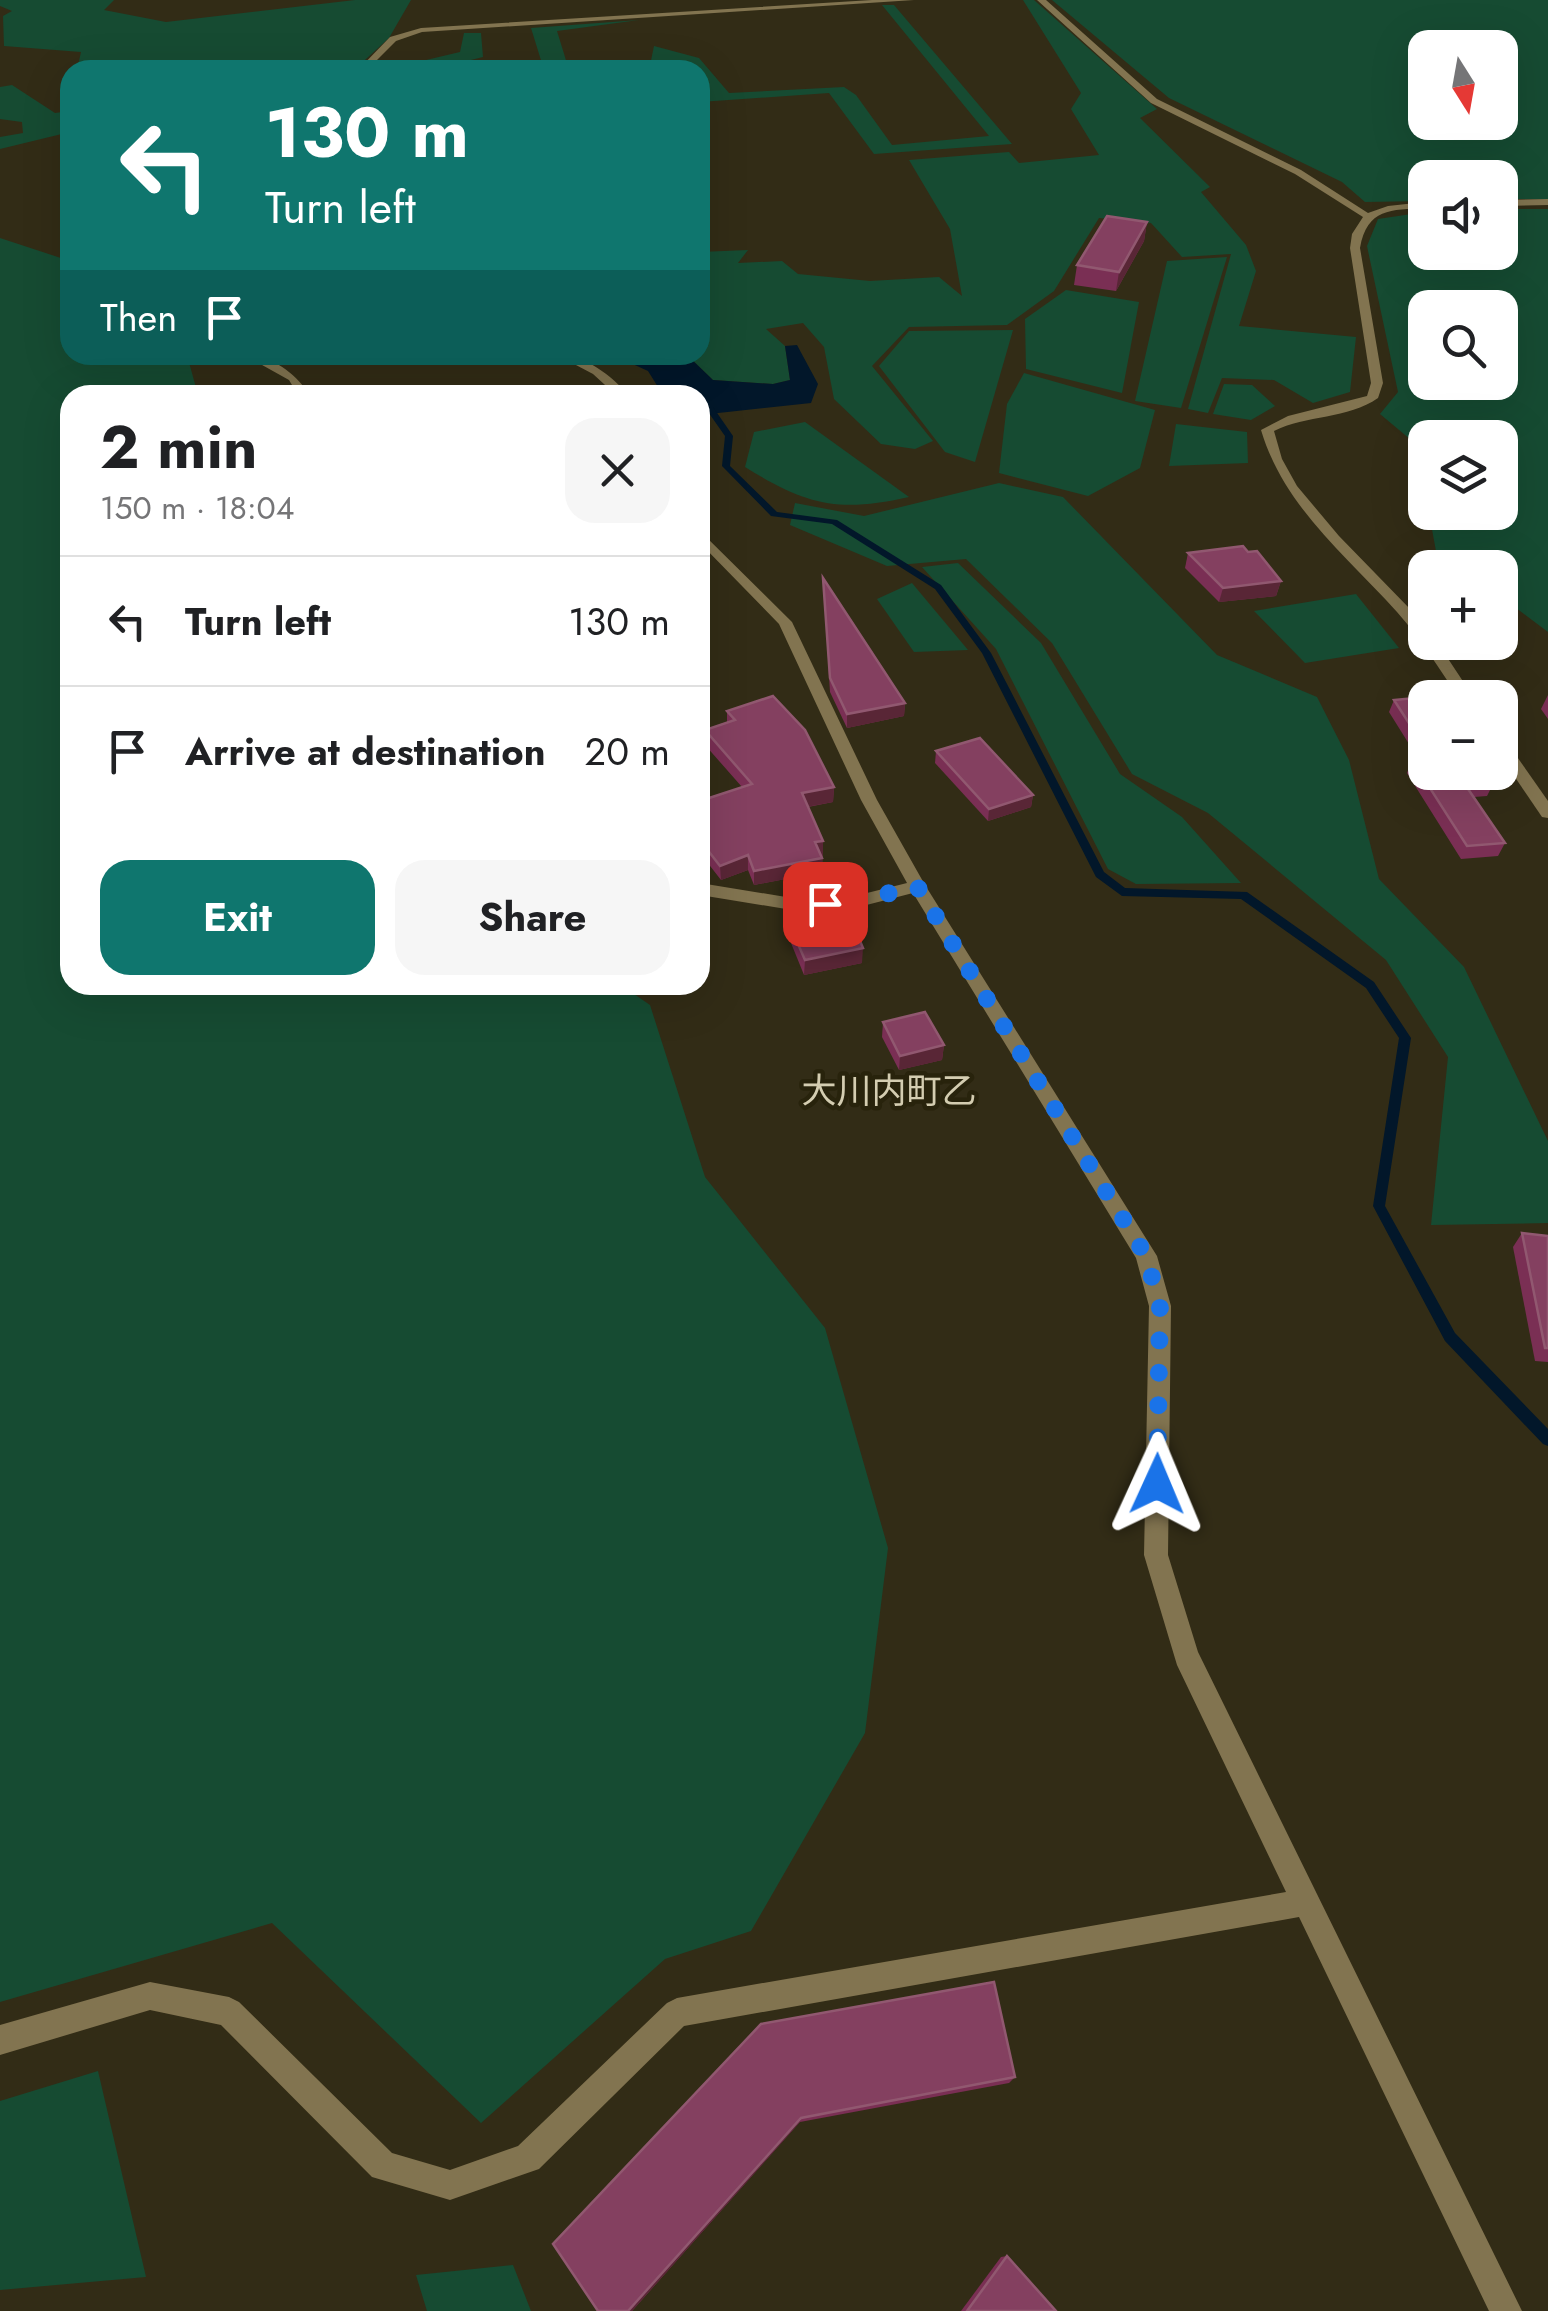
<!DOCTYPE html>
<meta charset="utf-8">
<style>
:root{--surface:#fff;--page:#f6f6f6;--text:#202124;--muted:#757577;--line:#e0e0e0;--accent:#0f766e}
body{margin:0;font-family:Jost,"Noto Sans JP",sans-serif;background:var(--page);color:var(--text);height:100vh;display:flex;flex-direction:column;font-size:38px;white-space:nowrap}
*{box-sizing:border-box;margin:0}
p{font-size:32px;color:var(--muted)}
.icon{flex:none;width:55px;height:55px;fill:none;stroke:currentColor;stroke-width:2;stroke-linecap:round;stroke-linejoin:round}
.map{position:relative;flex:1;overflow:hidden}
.panel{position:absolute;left:60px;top:385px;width:650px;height:610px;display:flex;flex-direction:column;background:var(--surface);border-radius:30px;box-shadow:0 10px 40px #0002}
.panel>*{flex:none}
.top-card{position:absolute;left:60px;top:60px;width:650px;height:305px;border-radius:30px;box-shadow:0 10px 40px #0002;background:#0f766e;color:#fff;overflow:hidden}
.needle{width:65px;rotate:169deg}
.controls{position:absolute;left:1408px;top:30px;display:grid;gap:20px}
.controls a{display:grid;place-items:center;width:110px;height:110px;border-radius:20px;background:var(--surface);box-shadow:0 10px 40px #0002;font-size:50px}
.pin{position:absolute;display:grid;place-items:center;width:85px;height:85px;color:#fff;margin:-42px;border-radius:20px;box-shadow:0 5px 15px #0006}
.me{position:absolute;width:110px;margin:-55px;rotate:1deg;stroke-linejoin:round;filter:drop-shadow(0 0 8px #0008)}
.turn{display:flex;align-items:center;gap:35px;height:210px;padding:0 40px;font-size:45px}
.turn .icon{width:130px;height:130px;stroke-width:2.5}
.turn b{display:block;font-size:70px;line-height:85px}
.then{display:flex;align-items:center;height:95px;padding:0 40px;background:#0003;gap:20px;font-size:38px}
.round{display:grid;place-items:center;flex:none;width:105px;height:105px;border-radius:30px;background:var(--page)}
.head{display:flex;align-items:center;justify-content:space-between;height:170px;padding:0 40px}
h1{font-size:60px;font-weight:700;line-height:75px}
.button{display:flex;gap:20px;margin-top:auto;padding:20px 40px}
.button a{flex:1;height:115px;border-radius:30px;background:var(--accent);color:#fff;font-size:40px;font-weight:700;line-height:115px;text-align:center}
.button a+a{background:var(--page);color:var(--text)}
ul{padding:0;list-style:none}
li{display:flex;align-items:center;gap:30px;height:130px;padding:0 40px;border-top:2px solid var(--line)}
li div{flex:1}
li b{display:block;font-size:38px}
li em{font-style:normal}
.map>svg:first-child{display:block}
.green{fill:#164b32;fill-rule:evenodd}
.water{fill:#02172a}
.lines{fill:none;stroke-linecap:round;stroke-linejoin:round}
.stream{fill:#02172a;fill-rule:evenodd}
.street{fill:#827450;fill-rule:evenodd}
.wall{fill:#7a2f54}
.shaded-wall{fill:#592636}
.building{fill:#844060;stroke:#915870;stroke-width:2.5}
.route{stroke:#1a73e8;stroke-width:18;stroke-dasharray:0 32.4}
.labels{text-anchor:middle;stroke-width:9;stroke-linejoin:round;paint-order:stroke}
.quarter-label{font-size:35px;fill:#d4cdb1;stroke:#28230c}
</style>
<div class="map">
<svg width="1548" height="2311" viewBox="0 0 1548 2311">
<rect width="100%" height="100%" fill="#322c16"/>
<g class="green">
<polygon points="0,0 114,0 104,10 166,22 355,0 411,0 389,38 354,70 77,70 81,52 4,46 3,16 12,11 0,6"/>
<polygon points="1023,0 1034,0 1157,109 1140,118 1210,187 1201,192 1246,245 1256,271 1239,326 1356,337 1350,392 1313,403 1274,380 1222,378 1208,413 1188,409 1231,254 1182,257 1151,223 1099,218 1054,291 1007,325 909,327 872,366 933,441 915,449 881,444 834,399 824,347 803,323 766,329 785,346 790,380 773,384 713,380 687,355 700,355 700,252 748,250 738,263 782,261 798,274 870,281 939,277 962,296 950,229 909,160 1009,152 1019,163 1099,155 1071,109 1081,93"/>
<path d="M 1052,0 L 1548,0 L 1548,199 L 1500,199 L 1500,178 L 1425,178 L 1425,201 L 1365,202 L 1342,182 L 1169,98 ZM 1425,48 L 1500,48 L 1500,122 L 1425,122 Z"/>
<polygon points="882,5 894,5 1012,144 874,154 829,93 700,102 700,70 649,70 654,46 699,58 729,93 844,87 856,95 892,145 989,136"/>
<polygon points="639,20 557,31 569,70 544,70 531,28"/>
<polygon points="464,33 481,33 483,57 463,62 457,70 405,70 409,64 460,52"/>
<polygon points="12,85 55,113 70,111 70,132 0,149 0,137 23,133 22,122 0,119 0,87"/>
<path d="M 1500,209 L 1548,209 L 1548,632 L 1500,596 L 1500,568 L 1443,567 L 1438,562 L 1429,513 L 1500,512 L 1500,438 L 1425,438 L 1425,491 L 1417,445 L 1380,414 L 1398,392 L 1367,246 L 1378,219 L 1425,212 L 1425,252 L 1500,252 ZM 1425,308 L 1500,308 L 1500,382 L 1425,382 Z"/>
<polygon points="0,238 70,261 70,355 187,355 198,395 70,395 70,985 621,985 650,1005 705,1177 825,1328 888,1548 865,1733 751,1931 665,1959 481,2123 272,1923 0,2002"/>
<polygon points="1227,257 1181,408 1135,401 1167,261"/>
<polygon points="1066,290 1139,302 1122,393 1026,369 1025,319"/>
<polygon points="1013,330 975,462 945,452 879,366 909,331"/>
<polygon points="1024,373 1155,410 1140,468 1088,496 999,473 1007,404"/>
<polygon points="1224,384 1252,385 1275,406 1251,420 1213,414"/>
<path d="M 805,422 L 909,497 C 838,513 806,505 745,467 L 754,432 Z"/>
<polygon points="1176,424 1247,432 1248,463 1169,466"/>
<polygon points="999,483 1063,497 1217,655 1317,697 1349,760 1379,879 1464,967 1548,1141 1548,1223 1431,1225 1448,1057 1386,960 1208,813 1132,774 1052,643 966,559 887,566 790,525 795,503 864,516"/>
<polygon points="958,563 1041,643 1120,774 1182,817 1241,883 1136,884 1108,869 996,649 922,567"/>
<polygon points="912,583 968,650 914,652 877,599"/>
<polygon points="1356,594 1399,648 1305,663 1254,611"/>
<polygon points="98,2071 146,2277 0,2290 0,2101"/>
<polygon points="513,2265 531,2311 427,2311 416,2275"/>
</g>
<polygon class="water" points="797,345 818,384 811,403 700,415 700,395 663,395 648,371 613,355 687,355 713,380 773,384 790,380 785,346"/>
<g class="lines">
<polygon class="stream" points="707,407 713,407 733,436 730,466 777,512 837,520 941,585 991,653 1104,872 1125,888 1247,892 1374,982 1411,1038 1385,1206 1455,1333 1548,1429 1548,1446 1543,1444 1445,1341 1373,1206 1399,1038 1366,988 1241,899 1122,896 1096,877 982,653 935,589 832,524 771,516 722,466 725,436 706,409"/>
<g class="street">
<polygon points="872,0 914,0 422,32 396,41 367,70 358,70 390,37 421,28"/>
<path d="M 1037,0 L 1046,0 L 1157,99 L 1301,170 L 1368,213 L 1388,206 L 1425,202 L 1425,208 C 1391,210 1367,208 1360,248 L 1383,383 L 1378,398 C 1348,419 1306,415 1274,431 L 1282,459 L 1297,486 L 1339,536 L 1411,610 L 1425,627 L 1425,642 L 1437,642 L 1474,698 L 1459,698 C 1438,667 1421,639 1397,612 C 1345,554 1284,507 1261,430 L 1288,416 L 1367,396 L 1371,383 L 1350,248 L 1352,234 L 1363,217 L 1295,174 L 1151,103 Z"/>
<polygon points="1548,199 1548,205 1500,206 1500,200"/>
<path d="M 244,355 C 272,355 295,373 310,395 L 298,395 L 289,380 Z"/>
<path d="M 557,355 C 586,355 610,375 629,395 L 616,395 L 593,374 Z"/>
<polygon points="700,531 792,622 877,800 925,885 1157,1256 1171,1306 1168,1555 1198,1652 1522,2311 1489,2311 1299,1917 684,2026 539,2169 450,2200 372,2177 221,2025 150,2010 0,2055 0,2025 150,1982 229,1997 239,2002 392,2153 450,2170 518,2146 667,2003 677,1998 1286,1892 1177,1665 1144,1555 1149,1306 1136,1258 913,893 851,909 798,911 700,895 700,883 798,899 851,897 907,883 861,800 779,624 700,543"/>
<polygon points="1500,739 1506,741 1548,801 1548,818 1542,817 1500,755"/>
</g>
</g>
<g class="wall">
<polygon points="1147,222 1144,241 1116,291 1074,285 1077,265"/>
<polygon points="1248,552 1281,581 1276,596 1219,602 1185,568 1188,553"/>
<polygon points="823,578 905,703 904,716 847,728 830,692"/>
<polygon points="1500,609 1510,620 1504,635 1500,636"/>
<polygon points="1548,695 1548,719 1541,709"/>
<polygon points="1425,698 1425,772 1493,784 1487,796 1474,797 1505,843 1498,856 1461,859 1407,773 1412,760 1419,760 1389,712 1394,700"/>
<polygon points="727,711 834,787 833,802 808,807 823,841 822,872 754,885 748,870 721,880 700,853 700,801 742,787 705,745 705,730 727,722"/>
<polygon points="936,751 1033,795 1031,807 988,821 935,763"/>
<polygon points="791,928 862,963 804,975 791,943"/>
<polygon points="883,1022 944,1045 942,1060 899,1070 882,1037"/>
<polygon points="1522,1233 1548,1236 1548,1362 1535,1361 1513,1247"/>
<polygon points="761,2024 1015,2077 1009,2083 800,2122 632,2311 598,2311"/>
<polygon points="1007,2256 1056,2311 961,2311 1001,2257"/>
</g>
<g class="shaded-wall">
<polygon points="1147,222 1144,241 1116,291 1119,272"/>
<polygon points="1281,581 1276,596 1219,602 1223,588"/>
<polygon points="905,703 904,716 847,728 847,714"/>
<polygon points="834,787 833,802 801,808 802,793"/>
<polygon points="1033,795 1031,807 988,821 989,809"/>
<polygon points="823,841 823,855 815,857 815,842"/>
<polygon points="748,855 748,870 721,880 720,866"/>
<polygon points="822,858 822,872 754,885 754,871"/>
<polygon points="863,948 862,963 804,975 805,960"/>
<polygon points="944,1045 942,1060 899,1070 900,1056"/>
<polygon points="801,2118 800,2122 632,2311 628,2311"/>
</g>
<g class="building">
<polygon points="1107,216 1147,222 1119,272 1077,265"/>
<polygon points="1243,546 1248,552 1257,551 1281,581 1223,588 1188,553"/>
<polygon points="823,578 905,703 847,714 830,678"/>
<polygon points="1500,609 1510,620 1500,621"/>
<polygon points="773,696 805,730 834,787 802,793 823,841 815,842 822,858 754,871 748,855 720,866 700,840 700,801 752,784 705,730 735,720 727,711"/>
<polygon points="1435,696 1436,698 1425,698 1425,748 1394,700"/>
<polygon points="980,738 1033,795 989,809 936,751"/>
<polygon points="1425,759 1425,772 1486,772 1493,784 1466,786 1505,843 1467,846 1412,760"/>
<polygon points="850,917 863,948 805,960 791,928"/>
<polygon points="925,1012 944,1045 900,1056 883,1022"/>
<polygon points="1522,1233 1548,1236 1548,1348 1545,1348"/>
<polygon points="994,1982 1015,2077 801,2118 628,2311 598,2311 553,2244 761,2024"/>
<polygon points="1007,2256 1056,2311 967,2311"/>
</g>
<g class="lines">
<polyline class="route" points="825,904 851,903 917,886 1146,1256 1160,1306 1157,1484"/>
</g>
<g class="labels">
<g class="quarter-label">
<text x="889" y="1103">大川内町乙</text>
</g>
</g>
</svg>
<div class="controls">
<a><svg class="needle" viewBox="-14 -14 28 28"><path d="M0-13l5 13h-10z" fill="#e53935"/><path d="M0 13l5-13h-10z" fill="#757577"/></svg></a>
<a><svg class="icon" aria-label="sound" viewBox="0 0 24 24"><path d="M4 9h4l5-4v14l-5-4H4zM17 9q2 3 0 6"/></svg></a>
<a><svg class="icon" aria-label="search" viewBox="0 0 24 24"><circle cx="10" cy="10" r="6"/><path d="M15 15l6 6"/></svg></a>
<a><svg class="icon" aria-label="layers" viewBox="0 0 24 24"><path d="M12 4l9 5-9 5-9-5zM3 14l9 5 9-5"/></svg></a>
<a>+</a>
<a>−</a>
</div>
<div class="pin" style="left:825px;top:904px;background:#d93025"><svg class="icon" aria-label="arrive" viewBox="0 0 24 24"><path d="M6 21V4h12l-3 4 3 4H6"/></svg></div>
<svg class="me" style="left:1157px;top:1484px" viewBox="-20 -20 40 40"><path d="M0-17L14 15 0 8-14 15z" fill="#1a73e8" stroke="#fff" stroke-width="4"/></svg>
<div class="top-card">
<div class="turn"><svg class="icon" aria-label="left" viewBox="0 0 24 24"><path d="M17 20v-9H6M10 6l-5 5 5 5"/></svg><div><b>130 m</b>Turn left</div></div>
<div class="then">Then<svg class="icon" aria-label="arrive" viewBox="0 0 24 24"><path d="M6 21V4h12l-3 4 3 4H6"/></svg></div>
</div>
<section class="panel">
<div class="head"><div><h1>2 min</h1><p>150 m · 18:04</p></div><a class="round"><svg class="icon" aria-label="close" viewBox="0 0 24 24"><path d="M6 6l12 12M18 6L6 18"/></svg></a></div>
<ul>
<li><svg class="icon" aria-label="left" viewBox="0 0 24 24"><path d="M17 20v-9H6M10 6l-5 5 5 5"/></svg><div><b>Turn left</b></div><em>130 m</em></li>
<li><svg class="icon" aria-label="arrive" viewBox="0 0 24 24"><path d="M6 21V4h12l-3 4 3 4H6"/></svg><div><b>Arrive at destination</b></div><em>20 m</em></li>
</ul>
<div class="button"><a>Exit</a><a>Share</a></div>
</section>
</div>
